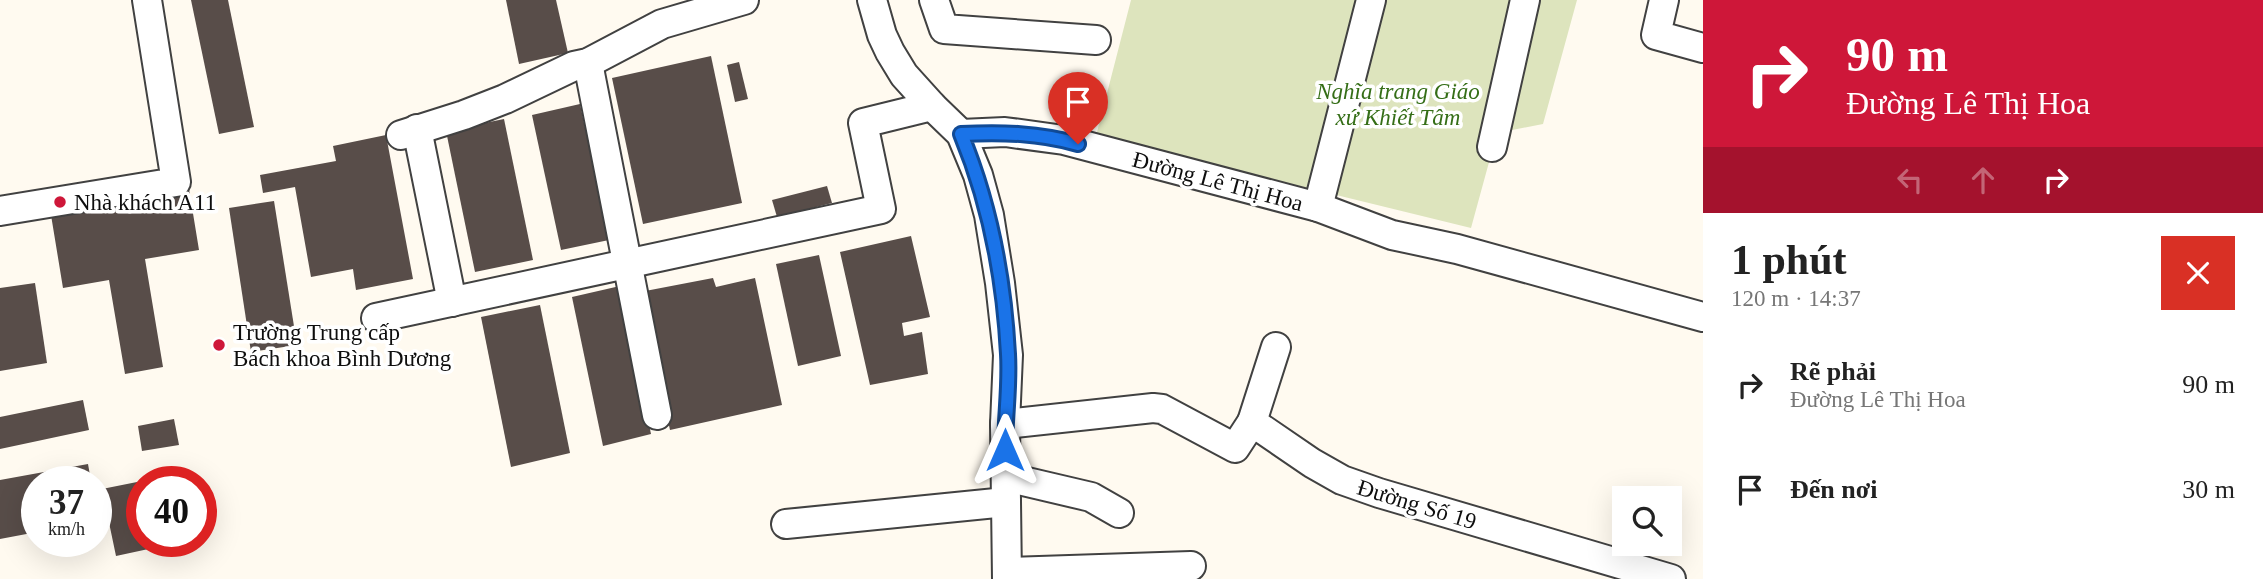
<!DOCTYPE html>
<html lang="vi">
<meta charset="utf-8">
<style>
:root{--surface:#fff;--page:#f2f2f2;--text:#222;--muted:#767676}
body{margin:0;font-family:Georgia,serif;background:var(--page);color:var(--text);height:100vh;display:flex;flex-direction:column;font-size:26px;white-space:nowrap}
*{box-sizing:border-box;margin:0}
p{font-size:23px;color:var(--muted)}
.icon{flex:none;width:38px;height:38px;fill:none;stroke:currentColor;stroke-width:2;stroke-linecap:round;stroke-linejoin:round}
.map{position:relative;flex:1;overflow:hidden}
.details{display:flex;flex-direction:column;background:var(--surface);width:560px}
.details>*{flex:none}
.banner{background:#ce1739;color:#fff;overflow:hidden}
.tools{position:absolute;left:1612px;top:486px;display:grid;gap:14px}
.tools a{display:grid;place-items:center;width:70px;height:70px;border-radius:0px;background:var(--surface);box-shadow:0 7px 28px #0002;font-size:35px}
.speed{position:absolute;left:21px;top:466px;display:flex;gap:14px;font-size:35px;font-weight:700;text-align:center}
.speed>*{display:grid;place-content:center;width:91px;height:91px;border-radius:50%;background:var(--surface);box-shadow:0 7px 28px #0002;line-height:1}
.speed small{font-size:18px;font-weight:400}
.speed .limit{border:10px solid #d22;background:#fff;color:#111}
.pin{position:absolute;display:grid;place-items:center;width:60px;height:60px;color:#fff;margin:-72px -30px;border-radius:50% 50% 50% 0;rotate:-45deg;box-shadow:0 0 7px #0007}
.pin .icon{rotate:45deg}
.me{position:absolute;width:77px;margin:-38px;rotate:0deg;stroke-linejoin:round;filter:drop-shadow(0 0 5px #0008)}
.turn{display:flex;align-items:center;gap:24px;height:147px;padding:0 28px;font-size:32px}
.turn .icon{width:91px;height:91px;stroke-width:2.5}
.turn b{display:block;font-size:49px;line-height:60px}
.lanes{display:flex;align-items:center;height:66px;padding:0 28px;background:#0003;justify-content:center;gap:35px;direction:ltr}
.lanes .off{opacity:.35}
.round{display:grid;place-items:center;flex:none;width:74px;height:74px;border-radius:0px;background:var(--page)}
.headline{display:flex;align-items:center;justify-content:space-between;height:119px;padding:0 28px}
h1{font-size:42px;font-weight:800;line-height:52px}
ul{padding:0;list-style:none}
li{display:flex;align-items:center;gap:21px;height:105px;padding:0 28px}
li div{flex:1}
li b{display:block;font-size:26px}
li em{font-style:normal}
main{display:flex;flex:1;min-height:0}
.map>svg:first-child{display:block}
.cemetery{fill:#dde4bd}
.building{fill:#584d49}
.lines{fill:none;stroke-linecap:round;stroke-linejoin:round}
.minor-casing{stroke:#414141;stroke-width:32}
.minor{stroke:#fff;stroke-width:28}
.route-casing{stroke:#114b97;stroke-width:18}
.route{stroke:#1a73e8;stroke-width:12}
.poi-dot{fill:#ce1739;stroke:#fff;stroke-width:2.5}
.labels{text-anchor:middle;stroke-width:7;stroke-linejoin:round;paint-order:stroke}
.park-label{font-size:23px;font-style:italic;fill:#356e17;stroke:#fff}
.street-label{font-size:23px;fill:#0e0e0e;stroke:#fff}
.poi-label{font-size:23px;fill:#0e0e0e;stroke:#fff;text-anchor:start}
</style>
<main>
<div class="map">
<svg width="1703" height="579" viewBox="0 0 1703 579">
<rect width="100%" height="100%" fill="#fffaf0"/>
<polygon class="cemetery" points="1131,0 1577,0 1543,124 1497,133 1471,228 1096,136"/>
<g class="building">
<polygon points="191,0 228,0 254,127 219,134"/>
<polygon points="506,0 556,0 568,53 519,64"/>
<polygon points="711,56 742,203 643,224 612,78"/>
<polygon points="739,62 748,99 735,102 727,65"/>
<polygon points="580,104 609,240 561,250 532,115"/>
<polygon points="504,119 533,260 475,272 446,131"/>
<polygon points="386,135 413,279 356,290 353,269 311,277 295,187 263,193 260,175 336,161 333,146"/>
<polygon points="827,186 832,203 777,217 772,200"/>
<polygon points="189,189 199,250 145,259 163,367 125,374 109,280 63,288 51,215"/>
<polygon points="274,201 297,345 251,352 229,208"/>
<polygon points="911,236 930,317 902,323 904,336 922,332 928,374 870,385 840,252"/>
<polygon points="819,255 841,356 798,366 776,264"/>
<polygon points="713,278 716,287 755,278 782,405 670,430 640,292"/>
<polygon points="35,283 47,363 0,371 0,288"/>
<polygon points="620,286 651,434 603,446 572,297"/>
<polygon points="540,305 570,453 511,467 481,317"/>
<polygon points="83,400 89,430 0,449 0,417"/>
<polygon points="174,419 179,445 142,451 138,426"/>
<polygon points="88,464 91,481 37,481 37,532 0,539 0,480"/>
<polygon points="142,481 142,541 166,541 167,545 116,556 102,489"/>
</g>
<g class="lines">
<g class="minor-casing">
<g id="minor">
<polyline points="872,0 882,35 890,52 904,75 932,106 961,134 978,175 989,215 1000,283 1008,355 1005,424 1007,579"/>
<polyline points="934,0 944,29 1096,40"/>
<polyline points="1664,0 1656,35 1703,48"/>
<polyline points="588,63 657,415"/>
<polyline points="417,129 452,302"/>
<polyline points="961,134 1005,132 1064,140 1318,207 1392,235 1457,249 1703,317"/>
<polyline points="401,135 464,115 505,99 574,66 588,63 662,24 744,0"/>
<polyline points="1492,147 1525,0"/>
<polyline points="1318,207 1371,0"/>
<polyline points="0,211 176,182 147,0"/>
<polyline points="376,318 881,209 863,123 932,106"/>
<polyline points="1276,347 1252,422 1312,463 1342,480 1379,493 1671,579"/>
<polyline points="1005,424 1153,408 1162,409 1235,448 1252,422"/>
<polyline points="1006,477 1091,497 1119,513"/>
<polyline points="786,524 1006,502"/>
<polyline points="1007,572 1191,566"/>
</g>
</g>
<use href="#minor" class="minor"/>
</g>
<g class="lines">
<g class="route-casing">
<path id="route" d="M 1005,450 C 1005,418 1010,386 1008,354 C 1004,278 990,204 961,134 C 1002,132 1039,133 1078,144"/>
</g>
<use href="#route" class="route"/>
</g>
<g class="poi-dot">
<circle cx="60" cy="202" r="7"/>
<circle cx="219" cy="345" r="7"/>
</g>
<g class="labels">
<g class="park-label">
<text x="1398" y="99">Nghĩa trang Giáo<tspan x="1398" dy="26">xứ Khiết Tâm</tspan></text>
</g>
<g class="street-label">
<text transform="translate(1218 181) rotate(15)" y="8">Đường Lê Thị Hoa</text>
<text transform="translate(1417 504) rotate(17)" y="8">Đường Số 19</text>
</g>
<g class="poi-label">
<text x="74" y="210">Nhà khách A11</text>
<text x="233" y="340">Trường Trung cấp<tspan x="233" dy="26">Bách khoa Bình Dương</tspan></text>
</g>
</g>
</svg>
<div class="tools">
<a><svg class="icon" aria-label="search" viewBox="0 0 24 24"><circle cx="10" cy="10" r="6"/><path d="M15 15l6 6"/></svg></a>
</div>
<div class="speed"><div>37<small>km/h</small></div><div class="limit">40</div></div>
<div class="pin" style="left:1078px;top:144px;background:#d93025"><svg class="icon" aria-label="arrive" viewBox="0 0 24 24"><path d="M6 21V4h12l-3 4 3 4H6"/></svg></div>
<svg class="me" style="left:1005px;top:450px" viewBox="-20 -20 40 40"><path d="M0-17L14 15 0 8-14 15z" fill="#1a73e8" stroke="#fff" stroke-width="4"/></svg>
</div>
<section class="details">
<div class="banner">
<div class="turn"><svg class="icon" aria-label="right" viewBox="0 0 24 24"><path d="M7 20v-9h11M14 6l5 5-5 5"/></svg><div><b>90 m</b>Đường Lê Thị Hoa</div></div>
<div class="lanes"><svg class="icon off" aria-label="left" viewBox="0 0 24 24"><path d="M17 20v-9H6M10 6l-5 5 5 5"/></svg><svg class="icon off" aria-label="ahead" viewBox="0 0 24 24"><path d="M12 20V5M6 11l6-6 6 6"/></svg><svg class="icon" aria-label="right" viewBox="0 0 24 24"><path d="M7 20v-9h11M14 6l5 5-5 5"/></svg></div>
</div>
<div class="headline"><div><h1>1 phút</h1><p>120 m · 14:37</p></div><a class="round" style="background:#d93025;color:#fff"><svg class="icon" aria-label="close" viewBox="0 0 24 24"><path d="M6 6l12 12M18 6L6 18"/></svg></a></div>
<ul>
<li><svg class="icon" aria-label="right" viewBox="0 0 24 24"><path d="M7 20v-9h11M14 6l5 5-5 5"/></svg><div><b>Rẽ phải</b><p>Đường Lê Thị Hoa</p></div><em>90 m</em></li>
<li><svg class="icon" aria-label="arrive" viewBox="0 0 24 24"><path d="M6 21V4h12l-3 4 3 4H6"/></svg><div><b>Đến nơi</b></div><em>30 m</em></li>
</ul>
</section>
</main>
